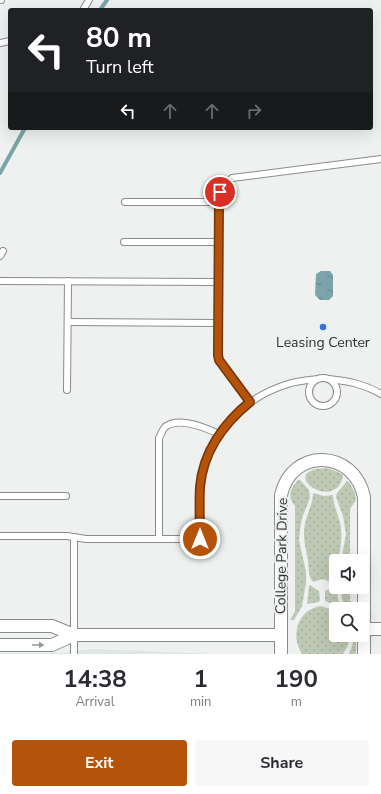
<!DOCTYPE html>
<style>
:root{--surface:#fff;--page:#f7f7f7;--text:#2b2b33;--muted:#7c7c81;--accent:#b45309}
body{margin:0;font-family:"Nunito Sans",sans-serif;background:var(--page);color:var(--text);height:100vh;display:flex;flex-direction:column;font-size:15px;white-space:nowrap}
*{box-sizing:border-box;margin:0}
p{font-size:13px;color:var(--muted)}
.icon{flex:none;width:22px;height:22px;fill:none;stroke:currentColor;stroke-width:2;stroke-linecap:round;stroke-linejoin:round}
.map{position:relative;height:654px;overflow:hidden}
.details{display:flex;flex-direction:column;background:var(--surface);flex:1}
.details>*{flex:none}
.banner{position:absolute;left:8px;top:8px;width:365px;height:122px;border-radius:4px;box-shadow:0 4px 16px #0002;background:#202124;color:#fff;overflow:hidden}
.controls{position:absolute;left:329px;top:554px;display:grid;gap:8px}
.controls a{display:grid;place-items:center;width:40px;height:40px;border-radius:4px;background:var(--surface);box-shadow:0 4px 16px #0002;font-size:20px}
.pin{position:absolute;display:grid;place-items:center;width:34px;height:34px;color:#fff;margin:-17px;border:2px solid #fff;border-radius:50%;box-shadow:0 1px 4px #0007}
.me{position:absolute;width:44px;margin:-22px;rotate:0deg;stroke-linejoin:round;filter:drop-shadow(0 0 3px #0008)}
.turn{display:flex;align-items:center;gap:14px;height:84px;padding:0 12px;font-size:18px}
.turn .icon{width:52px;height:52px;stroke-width:2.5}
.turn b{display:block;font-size:28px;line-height:34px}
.lanes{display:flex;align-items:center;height:38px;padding:0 12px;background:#0003;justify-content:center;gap:20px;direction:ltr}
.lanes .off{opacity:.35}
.eta{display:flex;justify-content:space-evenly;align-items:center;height:68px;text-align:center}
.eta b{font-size:24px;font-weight:700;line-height:28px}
.cta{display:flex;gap:8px;margin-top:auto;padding:8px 12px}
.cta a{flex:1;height:46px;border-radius:4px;background:var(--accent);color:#fff;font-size:16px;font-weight:700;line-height:46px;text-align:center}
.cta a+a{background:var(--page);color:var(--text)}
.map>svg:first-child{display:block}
.built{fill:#dde8e3}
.grass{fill:url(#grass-dots)}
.water{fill:url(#water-ripples)}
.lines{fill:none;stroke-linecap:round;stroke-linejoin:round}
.stream{stroke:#7aa4a9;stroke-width:4}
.service-casing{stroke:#898c8b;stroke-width:8}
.minor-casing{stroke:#898c8b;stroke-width:14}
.service{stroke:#fff;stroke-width:6}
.minor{stroke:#fff;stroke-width:12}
.oneway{fill:#989898}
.route-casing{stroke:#753606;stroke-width:10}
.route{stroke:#b45309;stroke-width:7}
.poi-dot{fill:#3173e0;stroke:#eef1f0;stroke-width:1.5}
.labels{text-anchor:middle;stroke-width:4;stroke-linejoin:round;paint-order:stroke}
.poi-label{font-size:14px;fill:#303231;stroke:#eef1f0}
.street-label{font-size:14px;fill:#303231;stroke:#eef1f0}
</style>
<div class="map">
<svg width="381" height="654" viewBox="0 0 381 654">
<defs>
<pattern id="grass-dots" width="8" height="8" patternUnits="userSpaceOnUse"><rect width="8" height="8" fill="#bdc9b4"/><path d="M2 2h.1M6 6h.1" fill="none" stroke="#a3ad9b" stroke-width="1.8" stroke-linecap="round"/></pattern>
<pattern id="water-ripples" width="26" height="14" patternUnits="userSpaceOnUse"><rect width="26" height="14" fill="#7aa4a9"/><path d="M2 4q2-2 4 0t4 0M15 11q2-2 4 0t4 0" fill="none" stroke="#64868a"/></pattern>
</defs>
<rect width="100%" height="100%" fill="#eef1f0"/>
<polygon class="built" points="92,649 217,654 0,654 0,653 64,653"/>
<g class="grass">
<path d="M 327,468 L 338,472 L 343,475 C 342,480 341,483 338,487 C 320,504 281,469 327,468 Z"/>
<path d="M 298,480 L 300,480 L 309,490 L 310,498 L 302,518 L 300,530 L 299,540 L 306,572 L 306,583 L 302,606 L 294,620 L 290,620 L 295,612 L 295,506 C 287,497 290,489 298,480 Z"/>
<polygon points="347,481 349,482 355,493 356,500 350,509 350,561 341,561 346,534 343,516 336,497 337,493"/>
<path d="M 313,493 L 324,496 L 333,495 C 333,503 336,509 338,516 C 344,532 341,546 338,561 L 336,561 L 335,578 L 332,583 L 323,579 L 313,582 C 308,576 309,569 308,561 C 306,548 302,537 305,524 C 307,513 313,504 313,493 Z"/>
<polygon points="310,585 319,591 320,600 319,602 307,604 309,586"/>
<polygon points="334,585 336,585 339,604 338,606 325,601 325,591 331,588"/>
<polygon points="340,587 350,587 350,600 356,609 344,609"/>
<path d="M 321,606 L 336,611 L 336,635 L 349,635 L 348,645 L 343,654 L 302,654 C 290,635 298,609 321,606 Z"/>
<polygon points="353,635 356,635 356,654 349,654 353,643"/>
</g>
<polygon class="water" points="321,271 330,271 333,275 333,296 329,300 320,300 315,295 316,274"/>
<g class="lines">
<g class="stream">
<polyline points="100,10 107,0"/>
<polyline points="0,173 25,128"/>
</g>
<g class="service-casing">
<g id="service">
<polyline points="0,0 1,0"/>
<polyline points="83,10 89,0"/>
<polyline points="0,43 10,41"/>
<polyline points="125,202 219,202"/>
<polyline points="124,242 218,242"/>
<polyline points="0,256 3,251"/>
<polyline points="0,281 218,282"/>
<polyline points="68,322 218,323"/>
<circle cx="323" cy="392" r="14"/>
<path d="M 329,379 C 348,381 364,384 381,394"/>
<polyline points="67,390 68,281"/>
<path d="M 251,402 L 219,360 L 218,355 L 219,202 C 220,191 223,186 232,178 L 381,159"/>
<polyline points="0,496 66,496"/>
<path d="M 0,536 L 67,536 L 86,539 L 200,539 C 200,521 198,502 200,484 C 207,436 242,398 288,384 C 297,381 308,380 318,379"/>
<path d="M 159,539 L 159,438 C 161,435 162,430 165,427 C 179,416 206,428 219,434"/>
<polyline points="74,654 74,537"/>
</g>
</g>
<g class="minor-casing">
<g id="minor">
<polyline points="0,626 52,626 74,635"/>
<polyline points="364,629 381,629"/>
<polyline points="0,645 52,645 74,635 281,635"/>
<path d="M 281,654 L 281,495 C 292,447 354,449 364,497 L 364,654"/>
</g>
</g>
<use href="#service" class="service"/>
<use href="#minor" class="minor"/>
</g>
<defs><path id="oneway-solid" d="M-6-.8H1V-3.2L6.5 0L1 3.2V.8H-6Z"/></defs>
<use class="oneway" href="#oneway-solid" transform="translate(38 645)"/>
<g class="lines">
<g class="route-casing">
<path id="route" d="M 200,539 C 200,522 199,504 200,487 C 203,452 224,423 250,402 L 219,360 L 218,355 L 219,202 L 220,192"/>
</g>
<use href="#route" class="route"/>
</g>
<circle class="poi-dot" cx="323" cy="327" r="4"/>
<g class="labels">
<g class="poi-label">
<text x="323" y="347">Leasing Center</text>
</g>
<g class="street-label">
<text transform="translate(281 556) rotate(-89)" y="5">College Park Drive</text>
</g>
</g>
</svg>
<div class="controls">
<a><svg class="icon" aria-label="sound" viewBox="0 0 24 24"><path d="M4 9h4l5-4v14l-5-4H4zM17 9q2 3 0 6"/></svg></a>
<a><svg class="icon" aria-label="search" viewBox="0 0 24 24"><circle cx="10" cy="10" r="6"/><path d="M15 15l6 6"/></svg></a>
</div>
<div class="pin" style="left:220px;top:192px;background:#d93025"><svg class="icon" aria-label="arrive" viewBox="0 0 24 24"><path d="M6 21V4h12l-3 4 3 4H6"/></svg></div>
<svg class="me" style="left:200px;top:539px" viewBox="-20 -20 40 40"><circle r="17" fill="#b45309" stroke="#fff" stroke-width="3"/><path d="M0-11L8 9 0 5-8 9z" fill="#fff"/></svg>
<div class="banner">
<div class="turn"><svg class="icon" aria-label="left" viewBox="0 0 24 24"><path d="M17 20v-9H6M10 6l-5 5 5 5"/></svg><div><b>80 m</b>Turn left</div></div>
<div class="lanes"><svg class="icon" aria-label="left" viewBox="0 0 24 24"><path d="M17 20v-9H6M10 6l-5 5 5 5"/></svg><svg class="icon off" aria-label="ahead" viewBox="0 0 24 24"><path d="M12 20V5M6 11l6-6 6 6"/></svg><svg class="icon off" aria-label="ahead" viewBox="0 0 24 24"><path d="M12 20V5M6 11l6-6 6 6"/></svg><svg class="icon off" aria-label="right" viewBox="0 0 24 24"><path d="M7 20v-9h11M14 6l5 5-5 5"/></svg></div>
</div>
</div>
<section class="details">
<div class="eta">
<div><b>14:38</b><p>Arrival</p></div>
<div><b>1</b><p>min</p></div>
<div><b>190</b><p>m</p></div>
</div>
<div class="cta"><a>Exit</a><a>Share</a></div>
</section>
